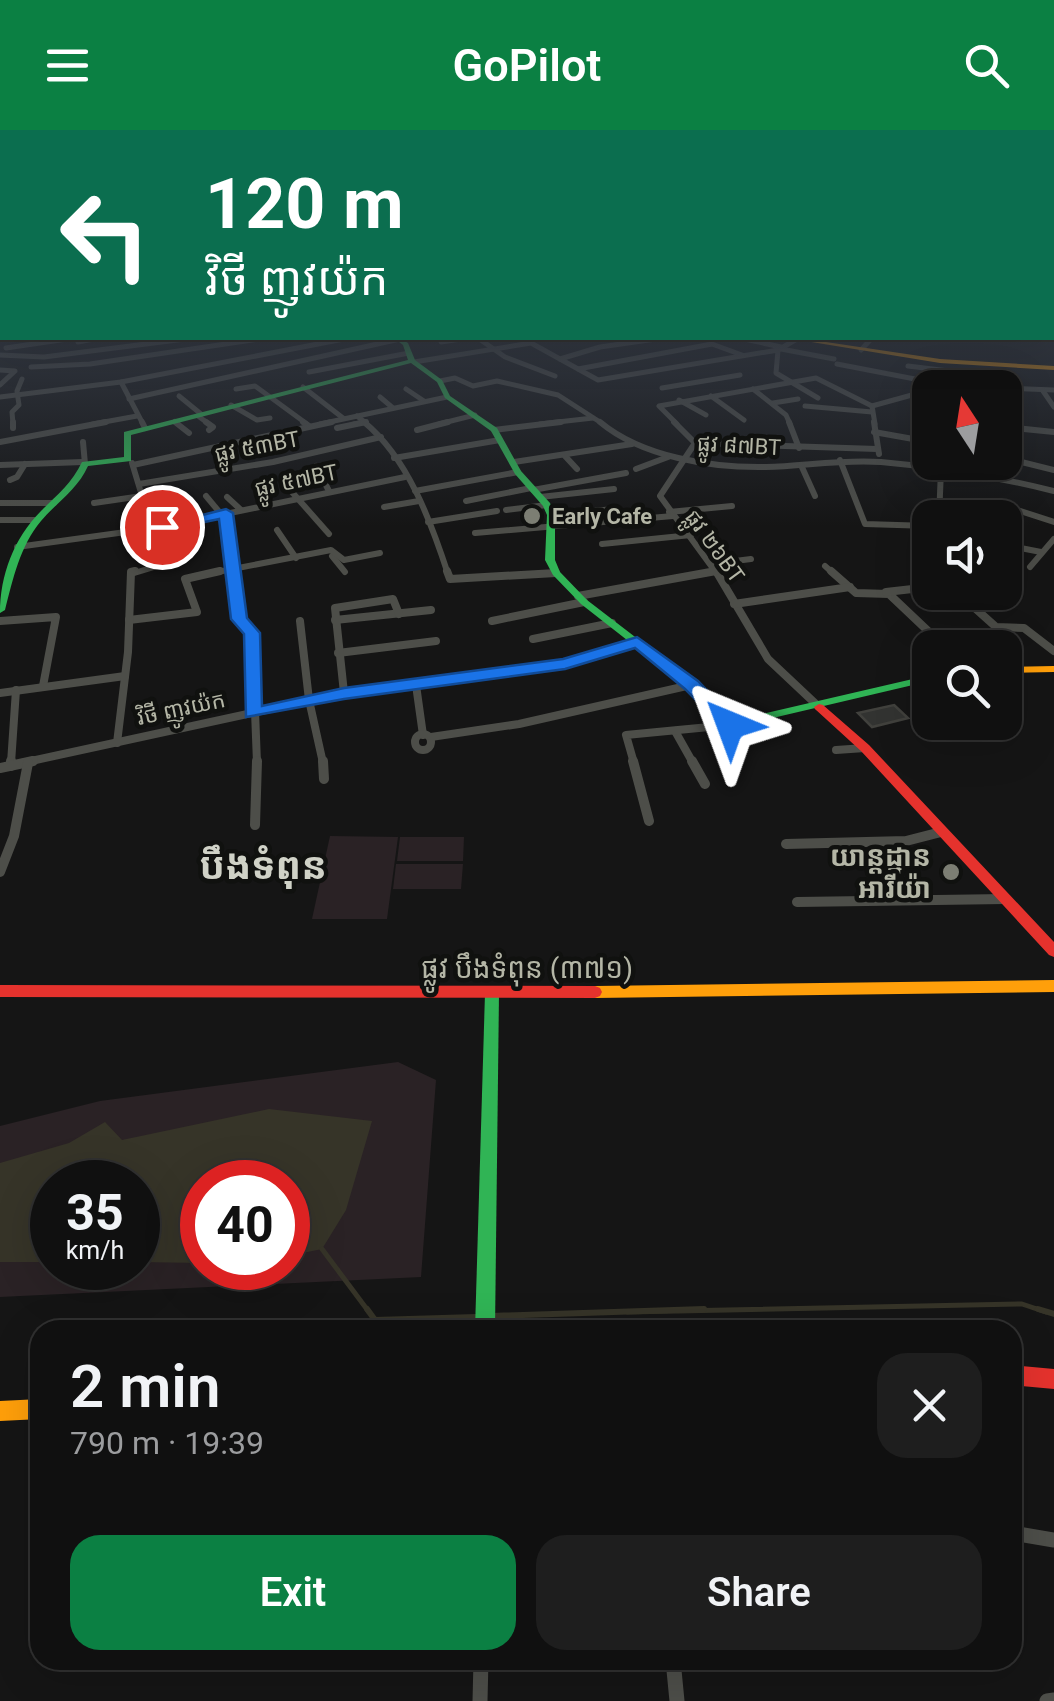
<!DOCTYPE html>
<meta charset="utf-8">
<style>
:root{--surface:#101010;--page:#1e1e1e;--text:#f1f3f6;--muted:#9c9d9f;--line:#303030;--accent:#0b8043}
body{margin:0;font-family:Roboto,"Noto Sans Khmer",sans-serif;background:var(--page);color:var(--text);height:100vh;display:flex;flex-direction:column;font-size:38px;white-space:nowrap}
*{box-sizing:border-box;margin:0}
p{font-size:32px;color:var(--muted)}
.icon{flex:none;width:55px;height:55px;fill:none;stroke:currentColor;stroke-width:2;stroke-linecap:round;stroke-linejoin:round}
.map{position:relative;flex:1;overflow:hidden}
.panel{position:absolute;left:30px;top:1190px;width:992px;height:350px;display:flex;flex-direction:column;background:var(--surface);border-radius:30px;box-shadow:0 10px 40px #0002,0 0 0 2px var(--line)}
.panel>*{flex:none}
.guide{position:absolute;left:0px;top:0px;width:1055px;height:210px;box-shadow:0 10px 40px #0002,0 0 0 2px var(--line);background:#0b6e4f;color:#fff;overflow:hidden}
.needle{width:65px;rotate:348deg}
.tools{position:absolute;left:912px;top:240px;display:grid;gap:20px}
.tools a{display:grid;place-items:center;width:110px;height:110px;border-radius:20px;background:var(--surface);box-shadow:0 10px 40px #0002,0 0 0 2px var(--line);font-size:50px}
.speed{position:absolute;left:30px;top:1030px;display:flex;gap:20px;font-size:50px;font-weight:700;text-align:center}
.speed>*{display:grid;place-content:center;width:130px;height:130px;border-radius:50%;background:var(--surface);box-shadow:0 10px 40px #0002,0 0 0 2px var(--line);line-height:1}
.speed small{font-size:25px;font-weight:400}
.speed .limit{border:15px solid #d22;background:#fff;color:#111}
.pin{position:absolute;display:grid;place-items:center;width:85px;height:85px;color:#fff;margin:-42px;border:5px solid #fff;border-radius:50%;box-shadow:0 2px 10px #0007}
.me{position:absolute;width:110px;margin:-55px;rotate:316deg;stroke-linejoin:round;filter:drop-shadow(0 0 8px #0008)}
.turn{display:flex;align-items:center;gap:35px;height:210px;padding:0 40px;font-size:45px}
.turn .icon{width:130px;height:130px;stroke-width:2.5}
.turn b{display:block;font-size:70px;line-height:85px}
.round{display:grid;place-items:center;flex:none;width:105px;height:105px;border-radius:30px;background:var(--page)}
.summary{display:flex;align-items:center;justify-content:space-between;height:170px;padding:0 40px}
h1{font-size:60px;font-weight:600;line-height:75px}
.primary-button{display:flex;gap:20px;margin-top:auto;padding:20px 40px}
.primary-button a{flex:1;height:115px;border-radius:30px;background:var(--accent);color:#fff;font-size:40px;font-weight:600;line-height:115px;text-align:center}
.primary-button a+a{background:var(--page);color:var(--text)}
header{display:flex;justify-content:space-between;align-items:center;height:130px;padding:0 40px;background:var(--accent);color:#fff;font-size:45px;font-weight:600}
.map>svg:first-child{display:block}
.green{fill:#2a2225;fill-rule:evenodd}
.water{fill:#363428}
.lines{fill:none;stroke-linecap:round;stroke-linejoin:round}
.stream-far1{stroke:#363428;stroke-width:5}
.stream{stroke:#363428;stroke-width:6}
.building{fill:#323331;stroke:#41413d;stroke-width:2.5}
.street-far4{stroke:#4d4e49;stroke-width:5}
.street-far3{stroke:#4d4e49;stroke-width:6}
.street-far2{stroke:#4d4e49;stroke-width:8}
.street-far1{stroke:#4d4e49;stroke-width:10}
.street{stroke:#4d4e49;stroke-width:15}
.fast{fill:#30b455;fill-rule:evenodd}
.slow{fill:#ff9f0a;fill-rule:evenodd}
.jam{fill:#e5322d;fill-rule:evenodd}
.route{fill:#1a73e8;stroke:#114b97;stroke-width:2.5}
.poi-dot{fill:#7c7e73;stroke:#10110f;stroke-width:4}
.labels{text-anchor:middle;stroke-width:9;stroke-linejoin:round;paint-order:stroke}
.far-street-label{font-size:22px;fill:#b4b6a6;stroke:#10110f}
.far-poi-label{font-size:22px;font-weight:bold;fill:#b4b6a6;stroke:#10110f;text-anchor:start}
.poi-label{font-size:28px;font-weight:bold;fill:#b4b6a6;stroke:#10110f;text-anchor:end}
.street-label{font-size:28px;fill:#b4b6a6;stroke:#10110f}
.district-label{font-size:38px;font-weight:bold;fill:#d0d2c7;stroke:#10110f}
</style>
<header><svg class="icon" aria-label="menu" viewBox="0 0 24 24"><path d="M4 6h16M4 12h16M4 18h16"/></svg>GoPilot<svg class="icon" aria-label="search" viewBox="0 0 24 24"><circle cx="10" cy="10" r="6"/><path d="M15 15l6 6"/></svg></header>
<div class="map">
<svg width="1054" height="1571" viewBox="0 0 1054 1571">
<rect width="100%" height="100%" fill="#151515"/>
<g class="green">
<polygon points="330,706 398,707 387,789 312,789"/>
<polygon points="400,707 464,707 463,731 397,731"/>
<polygon points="396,734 463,734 461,759 393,759"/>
<path d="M 398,932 L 436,950 L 421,1147 L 0,1167 L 0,996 L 100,971 ZM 52,1052 L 138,1052 L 138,1138 L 52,1138 ZM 202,1052 L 288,1052 L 288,1138 L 202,1138 Z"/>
</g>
<polygon class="water" points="269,979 372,991 346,1080 322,1119 288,1126 288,1052 202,1052 202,1133 138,1132 138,1052 52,1052 52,1132 0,1132 0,1033 69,1013 105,992 122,1010"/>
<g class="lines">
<g class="stream-far1">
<polyline points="322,1119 369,1182"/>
<polyline points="627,1182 1022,1174 1046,1182"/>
</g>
<g class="stream">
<polyline points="367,1179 375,1190 476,1187"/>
<polyline points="1038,1179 1054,1184"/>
<polyline points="491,1186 704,1179"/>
</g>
</g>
<polygon class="building" points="894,575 908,588 872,597 858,583"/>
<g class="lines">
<g class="street-far4">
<polyline points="478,208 505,227 555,246"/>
<polyline points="740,208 781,217"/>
<polyline points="797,209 778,220 776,243 818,268"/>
<polyline points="78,212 99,208"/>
<polyline points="441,212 468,208"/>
<polyline points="6,218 74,208"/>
<polyline points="781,219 834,229"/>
<polyline points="861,220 872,208"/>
<polyline points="0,225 44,227 193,208"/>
<polyline points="560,229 600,217 663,208"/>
<polyline points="414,232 531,213 598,250 778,220"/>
<polyline points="837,234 946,255 991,258"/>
<polyline points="908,236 957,242"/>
<polyline points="31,237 90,234 266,208"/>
<polyline points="578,239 712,214 742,225"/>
<polyline points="0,240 15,241 0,255"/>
<polyline points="309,242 409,223"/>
<polyline points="440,251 455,248 473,256 497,251 558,265 603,294"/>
<polyline points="121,252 143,294"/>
<polyline points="303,257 343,288"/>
<polyline points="662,258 740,245"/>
<polyline points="1005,258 1054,260"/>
<polyline points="236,259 255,256 307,294"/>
<polyline points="406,259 424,271"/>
<polyline points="753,259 786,285 790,294"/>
<polyline points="1043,261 1054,277"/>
<polyline points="179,266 201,284"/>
<polyline points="711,266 744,290"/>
<polyline points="0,267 121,252 349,208"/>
<polyline points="380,267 393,278"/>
<polyline points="129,269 400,209"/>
<polyline points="679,270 706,285"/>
<polyline points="773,273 798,269"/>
<polyline points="231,275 257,290 270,288"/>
<polyline points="805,276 872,282"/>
<polyline points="198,286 209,294"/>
<polyline points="357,286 367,294"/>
<polyline points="175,292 178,294"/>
<polyline points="13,294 12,282 19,275 17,261 22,249"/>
<polyline points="93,294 137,286"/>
<polyline points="320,294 447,267"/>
<polyline points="354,294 366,292"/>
<polyline points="439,294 475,285"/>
<polyline points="540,294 593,288"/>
<polyline points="677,294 659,276 816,248 872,276"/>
<polyline points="875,294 872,276 930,260"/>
</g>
<g class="street-far3">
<polyline points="13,292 13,298"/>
<polyline points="142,292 145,298"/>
<polyline points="175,292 189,303"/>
<polyline points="206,292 213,297 209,300"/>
<polyline points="303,292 309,296"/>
<path d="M 364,292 C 408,328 431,392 448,444"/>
<path d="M 600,292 C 642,327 711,338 766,337 C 805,336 842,329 881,332 C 939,337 997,347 1054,361"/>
<polyline points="674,292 695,313 660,366 717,444"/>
<polyline points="789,292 799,318"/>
<polyline points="874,292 879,324"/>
<polyline points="1005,297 1054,302"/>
<polyline points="337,298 366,292"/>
<polyline points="417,300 448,292"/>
<polyline points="494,300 561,292"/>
<polyline points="874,302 930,312"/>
<polyline points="0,312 106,292"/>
<polyline points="83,312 85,334"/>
<polyline points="695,313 877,319"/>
<polyline points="565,326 577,339"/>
<polyline points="394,328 500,310"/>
<polyline points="1005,328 1054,340"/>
<polyline points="840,330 865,394 930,396"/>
<polyline points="514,332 632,314"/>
<polyline points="0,335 83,332"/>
<polyline points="133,335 332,292"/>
<polyline points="801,335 815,366"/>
<polyline points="316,336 329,361"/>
<polyline points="636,339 668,327"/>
<polyline points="10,350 17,347 25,334"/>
<polyline points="284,353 329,404"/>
<polyline points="139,354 273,332 381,307"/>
<polyline points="533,360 626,343"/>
<polyline points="415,361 518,342"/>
<polyline points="206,366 221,384"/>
<polyline points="227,367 241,380"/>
<polyline points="540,367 614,359"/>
<polyline points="466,371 531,358"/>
<polyline points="0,373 54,373"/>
<polyline points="94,373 142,366 132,333"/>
<polyline points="384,377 419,371"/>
<polyline points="1011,378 1054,392"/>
<polyline points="506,380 547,375"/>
<polyline points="669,382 732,376"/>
<polyline points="226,383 233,444"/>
<polyline points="551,385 614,379"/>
<polyline points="939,388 941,340"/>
<polyline points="0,390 36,390"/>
<polyline points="428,392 497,381"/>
<polyline points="277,400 296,428"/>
<polyline points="475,403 673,386"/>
<polyline points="602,414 691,405"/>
<polyline points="1005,415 1041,422"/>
<polyline points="17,417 162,397 405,347"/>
<polyline points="930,417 930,435"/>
<polyline points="332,426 345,442"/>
<polyline points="711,434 751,429"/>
<polyline points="825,436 834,444"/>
<polyline points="1030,437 1054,409"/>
<polyline points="131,444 164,434 162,397"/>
<polyline points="207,444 331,420 344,430 380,423"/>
<polyline points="547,444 556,443"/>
<polyline points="702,444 716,441"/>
</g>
<g class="street-far2">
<polyline points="233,441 239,489 252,503 257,633"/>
<polyline points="447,441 450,449 556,443"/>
<polyline points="716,441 768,529 819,577"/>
<polyline points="831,441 856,463 889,464 946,518"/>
<polyline points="886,462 930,457"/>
<polyline points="957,462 996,497 1024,498 1054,521"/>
<polyline points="578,466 716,441"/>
<polyline points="734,474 850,457"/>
<polyline points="129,490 197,482 185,449 220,441"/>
<polyline points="335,490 431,480"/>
<polyline points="0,491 56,487 43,556"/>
<polyline points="300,491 309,570 323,633"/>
<polyline points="492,491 584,472"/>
<polyline points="533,509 612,493"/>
<polyline points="338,523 436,511"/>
<polyline points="416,555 423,605"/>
<polyline points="0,563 125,546"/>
<polyline points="344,563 335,478 393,469 399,484"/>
<polyline points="675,601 693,633"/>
<circle cx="423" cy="612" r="8"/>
<polyline points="431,607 519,594 691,555"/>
<polyline points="117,613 128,522 131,442 135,441"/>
<polyline points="836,620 865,618"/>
<polyline points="11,633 16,560"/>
<polyline points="22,633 344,563 565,534 637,512"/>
<polyline points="634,633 626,605 730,595"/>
</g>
<g class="street-far1">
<polyline points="323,631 324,649"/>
<polyline points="633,631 649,691"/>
<polyline points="692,631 705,654"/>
<polyline points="11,636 11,631"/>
<polyline points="0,638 33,631"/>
<polyline points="255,695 257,631"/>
<polyline points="786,714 906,711 941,702"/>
<polyline points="0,742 14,706 28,633"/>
<polyline points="797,772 1005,769"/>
</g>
<g class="street">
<polyline points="1012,1403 1054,1410"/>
<polyline points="673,1530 677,1571"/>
<polyline points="480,1571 481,1530"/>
<polyline points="1047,1571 1054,1570"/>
</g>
<g class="fast">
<polygon points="1052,197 1054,198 1054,202 1052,201"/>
<path d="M 394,208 L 400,208 L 408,213 L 415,230 L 442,250 L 450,266 L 497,298 L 521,341 L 550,373 L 555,385 L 555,430 L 560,442 L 587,470 L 695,553 L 732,591 L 930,545 L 930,551 L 730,598 L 726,597 L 687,557 L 581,474 L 553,445 L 545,430 L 547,385 L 543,376 L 515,344 L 491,301 L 445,268 L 437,252 L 411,233 L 131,305 L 131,331 L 88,336 C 78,359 57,372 41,391 C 20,416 13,449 5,480 L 0,483 C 0,445 14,408 41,381 C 57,365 72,353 82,332 L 124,327 L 124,302 L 408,230 L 403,215 Z"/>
<polygon points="492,857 497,859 499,863 495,1200 475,1200 485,863 487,859"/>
</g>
<g class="slow">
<polygon points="787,208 799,208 940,229 1054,236 1054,240 940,233"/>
<polygon points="1054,536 1054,542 1005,543 1005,537"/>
<polygon points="1054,850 1054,862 595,868 590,866 588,862 590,858 595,856"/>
<polygon points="40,1269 40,1289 0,1291 0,1271"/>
</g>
<g class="jam">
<polygon points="960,208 1015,208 1012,210 963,210"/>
<polygon points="819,574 823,575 869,615 1054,812 1054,827 1049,825 861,621 815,579 814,577"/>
<polygon points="0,855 595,856 600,858 602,862 600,866 595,868 0,867"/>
<polygon points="1012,1235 1054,1239 1054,1259 1012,1255"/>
</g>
</g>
<linearGradient id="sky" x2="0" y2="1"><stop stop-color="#0c0c0c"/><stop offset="0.44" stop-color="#353b46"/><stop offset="1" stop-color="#353b46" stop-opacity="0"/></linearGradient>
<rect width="1054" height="396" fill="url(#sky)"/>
<polygon class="route" points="226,379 233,383 247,488 260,503 262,576 344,558 563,529 637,507 698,551 740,595 737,599 724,599 685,559 635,518 565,539 344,569 246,587 244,504 231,489 219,389 162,401 155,397"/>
<g class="poi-dot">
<circle cx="532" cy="386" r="10"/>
<circle cx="951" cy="742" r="10"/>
</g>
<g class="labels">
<g class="far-street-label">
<text transform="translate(739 315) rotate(3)" y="8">ផ្លូវ ៨៧BT</text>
<text transform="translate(257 316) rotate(-11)" y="8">ផ្លូវ ៥៣BT</text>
<text transform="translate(296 350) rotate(-12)" y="8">ផ្លូវ ៥៧BT</text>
<text transform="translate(715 416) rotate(54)" y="8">ផ្លូវ ២៦BT</text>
<text transform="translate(181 578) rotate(-12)" y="8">វិថី ញូវយ៉ក</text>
</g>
<g class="far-poi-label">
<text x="552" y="394">Early Cafe</text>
</g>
<g class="poi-label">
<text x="931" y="736">យាន្ដដ្ឋាន<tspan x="931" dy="32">អារីយ៉ា</tspan></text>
</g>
<g class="street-label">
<text x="527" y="848">ផ្លូវ បឹងទំពុន (៣៧១)</text>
</g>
<g class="district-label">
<text x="263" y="749">បឹងទំពុន</text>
</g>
</g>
</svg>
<div class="tools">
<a><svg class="needle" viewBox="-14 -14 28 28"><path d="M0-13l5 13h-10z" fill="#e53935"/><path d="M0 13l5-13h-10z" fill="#9c9d9f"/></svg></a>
<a><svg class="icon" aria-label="sound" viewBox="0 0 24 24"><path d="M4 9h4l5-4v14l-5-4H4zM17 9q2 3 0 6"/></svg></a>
<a><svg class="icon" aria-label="search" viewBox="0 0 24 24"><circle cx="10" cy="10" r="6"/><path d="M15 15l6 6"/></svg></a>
</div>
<div class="speed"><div>35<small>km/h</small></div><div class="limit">40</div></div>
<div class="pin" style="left:162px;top:397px;background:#d93025"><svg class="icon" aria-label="arrive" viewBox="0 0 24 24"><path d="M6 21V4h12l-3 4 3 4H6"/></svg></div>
<svg class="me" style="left:730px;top:595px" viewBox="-20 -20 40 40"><path d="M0-17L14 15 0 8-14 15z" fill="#1a73e8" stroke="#fff" stroke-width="4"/></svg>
<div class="guide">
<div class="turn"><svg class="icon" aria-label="left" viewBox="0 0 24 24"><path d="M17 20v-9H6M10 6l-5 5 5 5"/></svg><div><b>120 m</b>វិថី ញូវយ៉ក</div></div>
</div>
<section class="panel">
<div class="summary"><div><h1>2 min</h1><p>790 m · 19:39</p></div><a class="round"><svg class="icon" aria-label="close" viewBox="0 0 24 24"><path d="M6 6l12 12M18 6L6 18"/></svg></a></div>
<div class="primary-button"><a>Exit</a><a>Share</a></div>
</section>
</div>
